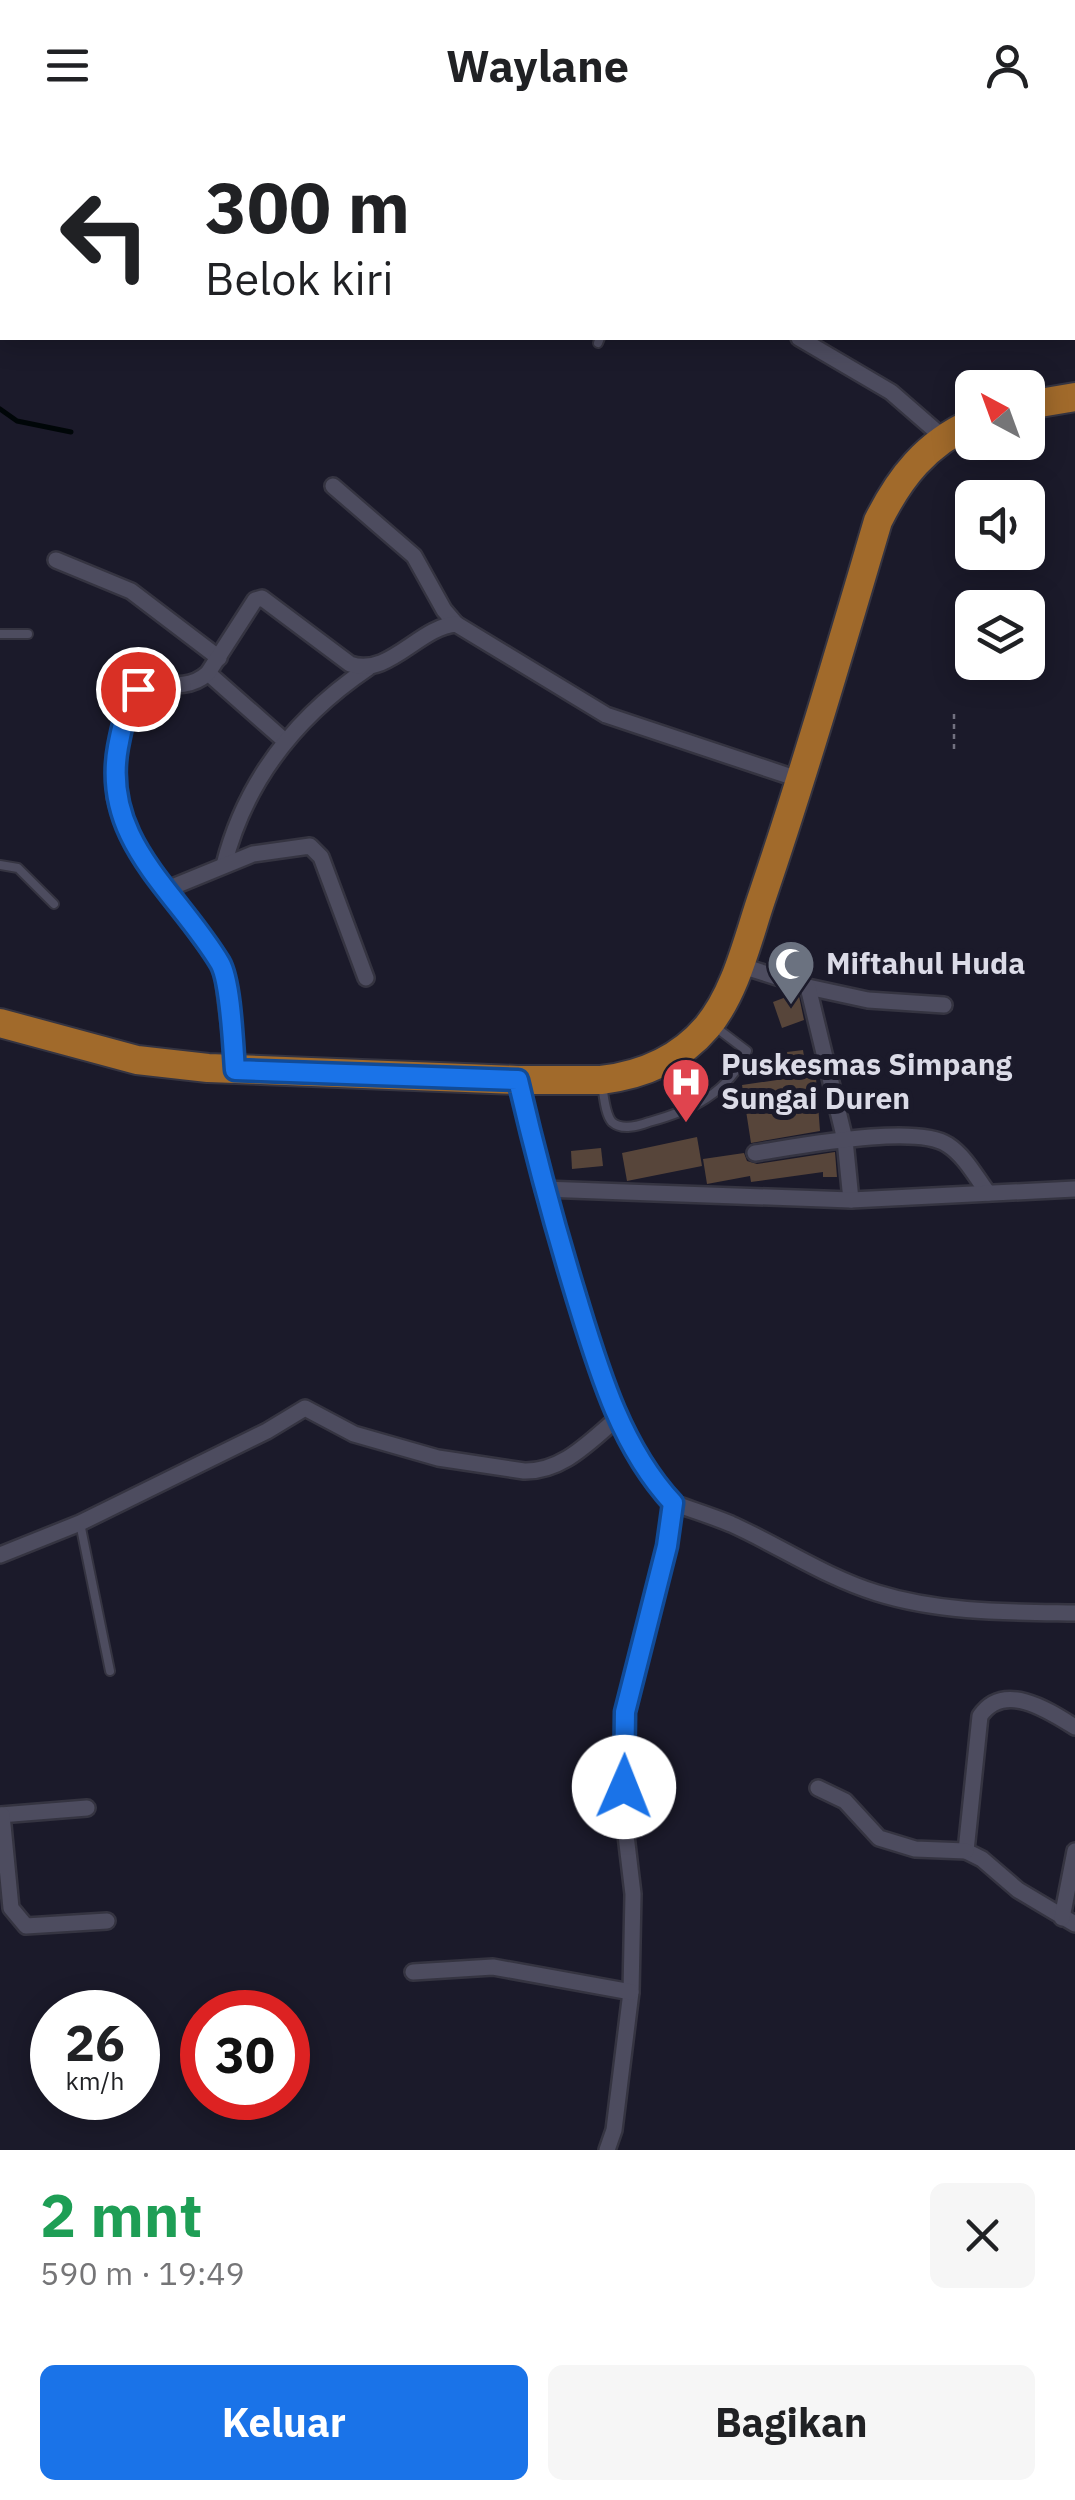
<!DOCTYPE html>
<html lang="id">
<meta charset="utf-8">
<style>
:root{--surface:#fff;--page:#f6f6f6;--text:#202124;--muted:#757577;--accent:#1a73e8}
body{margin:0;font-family:"IBM Plex Sans",sans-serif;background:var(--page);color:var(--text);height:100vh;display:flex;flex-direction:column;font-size:38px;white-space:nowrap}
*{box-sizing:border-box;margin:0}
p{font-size:32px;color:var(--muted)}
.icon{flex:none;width:55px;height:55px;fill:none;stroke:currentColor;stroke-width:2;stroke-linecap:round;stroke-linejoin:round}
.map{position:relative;height:2020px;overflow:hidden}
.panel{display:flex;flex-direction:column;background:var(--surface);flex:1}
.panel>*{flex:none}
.guide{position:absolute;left:0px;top:0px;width:1075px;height:210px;box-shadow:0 5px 25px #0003;background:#fff;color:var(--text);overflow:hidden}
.needle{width:65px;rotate:319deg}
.controls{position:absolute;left:955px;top:240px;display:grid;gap:20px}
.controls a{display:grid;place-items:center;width:90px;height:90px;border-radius:15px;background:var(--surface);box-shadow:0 5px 25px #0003;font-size:50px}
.speed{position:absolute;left:30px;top:1860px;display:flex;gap:20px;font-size:50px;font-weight:700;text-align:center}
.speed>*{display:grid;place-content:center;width:130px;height:130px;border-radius:50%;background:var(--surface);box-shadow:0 5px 25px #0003;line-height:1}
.speed small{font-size:25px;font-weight:400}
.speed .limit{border:15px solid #d22;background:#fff;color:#111}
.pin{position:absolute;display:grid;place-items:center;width:85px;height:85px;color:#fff;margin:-42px;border:5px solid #fff;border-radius:50%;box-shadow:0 2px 10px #0007}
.me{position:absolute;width:110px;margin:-55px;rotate:1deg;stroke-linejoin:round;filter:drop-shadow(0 0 8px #0008)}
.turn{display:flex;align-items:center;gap:35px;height:210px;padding:0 40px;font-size:45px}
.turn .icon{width:130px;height:130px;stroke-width:2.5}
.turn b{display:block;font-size:70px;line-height:85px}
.round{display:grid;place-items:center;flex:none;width:105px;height:105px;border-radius:15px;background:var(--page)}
.overview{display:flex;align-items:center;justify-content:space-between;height:170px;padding:0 40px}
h1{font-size:60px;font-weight:800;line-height:75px;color:#1e9e55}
.primary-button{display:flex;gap:20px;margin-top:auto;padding:20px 40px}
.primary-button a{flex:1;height:115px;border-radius:15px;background:var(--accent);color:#fff;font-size:40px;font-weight:800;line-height:115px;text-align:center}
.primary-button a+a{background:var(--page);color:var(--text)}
header{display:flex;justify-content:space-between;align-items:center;height:130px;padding:0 40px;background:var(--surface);font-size:45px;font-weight:800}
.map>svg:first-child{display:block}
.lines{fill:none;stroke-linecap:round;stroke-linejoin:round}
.stream{stroke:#000608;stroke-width:5}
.building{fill:#57453a}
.service-casing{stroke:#353441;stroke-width:12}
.minor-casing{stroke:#353441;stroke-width:20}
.trunk-casing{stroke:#353441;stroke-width:32}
.path{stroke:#727180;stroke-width:2.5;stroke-dasharray:5 5;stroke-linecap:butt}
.service{stroke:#4d4c5f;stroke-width:8}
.minor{stroke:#4d4c5f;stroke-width:15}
.trunk{stroke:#a16a2b;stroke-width:28}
.route-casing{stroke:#114b97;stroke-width:25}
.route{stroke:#1a73e8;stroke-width:18}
.labels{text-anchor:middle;stroke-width:10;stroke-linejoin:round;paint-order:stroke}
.poi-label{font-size:30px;font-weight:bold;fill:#dbdbe7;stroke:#1b1a2a;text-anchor:start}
</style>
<header><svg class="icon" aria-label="menu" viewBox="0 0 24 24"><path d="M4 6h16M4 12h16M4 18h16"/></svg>Waylane<svg class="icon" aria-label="person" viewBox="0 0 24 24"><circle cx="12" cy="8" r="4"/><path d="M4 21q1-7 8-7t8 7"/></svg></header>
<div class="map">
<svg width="1075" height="2020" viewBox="0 0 1075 2020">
<rect width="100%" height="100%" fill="#1b1a2a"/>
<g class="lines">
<polyline class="stream" points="0,279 17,291 71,302"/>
</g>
<g class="building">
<polygon points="794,864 799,866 804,890 782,898 773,872"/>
<polygon points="803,920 805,933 815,932 815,935 820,1001 751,1013 742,955 777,950 775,936 789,934 787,922"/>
<polygon points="697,1007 702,1036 627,1051 622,1023"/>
<polygon points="601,1018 603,1036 572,1039 571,1021"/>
<polygon points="835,1022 837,1047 823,1047 823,1042 751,1052 750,1046 707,1054 703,1029 744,1023 747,1031 757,1034"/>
</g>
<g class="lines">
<g class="service-casing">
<g id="service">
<polyline points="598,213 600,208"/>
<polyline points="0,504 28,504"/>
<polyline points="0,735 18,738 54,774"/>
<path d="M 602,955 C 604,966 605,984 612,992 C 622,1001 638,996 649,992 C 690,981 729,963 747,921 L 714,896"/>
<polyline points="80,1393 110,1541"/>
</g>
</g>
<g class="minor-casing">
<g id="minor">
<polyline points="498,0 500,2"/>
<polyline points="152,2 155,0"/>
<polyline points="799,208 891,262 945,309"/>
<polyline points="333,356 414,426 444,480 456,494"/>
<polyline points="56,430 131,461 219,528"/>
<polyline points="208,543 285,611"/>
<path d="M 224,735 C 245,651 297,586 368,538"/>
<polyline points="165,760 253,724 310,716 321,727 366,848"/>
<polyline points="739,835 808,857 868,870 944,875"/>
<polyline points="808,857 845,1010 851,1070"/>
<path d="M 235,940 L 222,837 L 165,760 L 122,691 L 115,667 L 115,634 L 129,574 L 148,551 C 171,554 189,560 208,543 L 255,470 L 262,468 L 350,534 C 388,548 419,497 456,494 L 606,585 L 801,650"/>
<path d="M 518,950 C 535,1023 554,1094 576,1166 C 598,1238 620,1317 673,1373 L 667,1416 L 625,1582 L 623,1680 L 633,1764 L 631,1862 L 614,2000 L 607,2020"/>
<path d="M 755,1023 C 796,1017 916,993 948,1015 C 965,1026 976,1047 988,1063"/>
<polyline points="543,1059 851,1070 1075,1059"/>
<path d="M 673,1373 C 692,1380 712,1386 731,1394 C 780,1416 825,1447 877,1463 C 941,1483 1009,1482 1075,1483"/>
<path d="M 0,1425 L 80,1393 L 267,1301 L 305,1278 L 354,1304 L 438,1328 L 524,1341 C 563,1342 590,1311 619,1287"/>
<path d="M 1075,1597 C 1048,1580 1004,1551 980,1586 L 966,1721 L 982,1729 L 1018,1760 L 1075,1794"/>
<polyline points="818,1658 845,1671 879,1708 915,1719 966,1721"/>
<polyline points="0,1685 87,1678"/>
<polyline points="2,1685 11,1778 26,1796 107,1791"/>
<polyline points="1062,1788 1075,1721"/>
<polyline points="413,1842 493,1837 631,1862"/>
</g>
</g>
<g class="trunk-casing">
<g id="trunk">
<polyline points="1028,275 1075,267"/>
<path d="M 0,893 L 137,930 L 208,938 L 518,950 L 601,950 C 643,945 679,930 707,897 C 737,861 748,807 763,764 C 805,640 841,516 878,391 C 900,347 926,314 972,293"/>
</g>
</g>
<polyline class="path" points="954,584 954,619"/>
<use href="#service" class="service"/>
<use href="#minor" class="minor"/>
<use href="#trunk" class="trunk"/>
</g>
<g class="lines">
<g class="route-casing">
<path id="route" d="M 138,559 C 126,577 122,596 118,617 C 101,711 177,761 220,833 C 231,852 233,916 235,940 L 518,950 C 535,1023 554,1094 576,1166 C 598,1238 620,1316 673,1373 L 667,1416 L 625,1582 L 624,1657"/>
</g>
<use href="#route" class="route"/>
</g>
<defs>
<g id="mosque-pin" transform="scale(2.5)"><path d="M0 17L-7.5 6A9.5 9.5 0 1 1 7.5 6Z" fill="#6b7280" stroke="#1b1a2a"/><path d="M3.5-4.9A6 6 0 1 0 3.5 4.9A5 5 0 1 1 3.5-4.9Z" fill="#fff"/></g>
<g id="hospital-pin" transform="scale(2.5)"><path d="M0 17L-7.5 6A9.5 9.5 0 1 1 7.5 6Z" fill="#e0444e" stroke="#1b1a2a"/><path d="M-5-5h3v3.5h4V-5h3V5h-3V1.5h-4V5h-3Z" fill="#fff"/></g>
</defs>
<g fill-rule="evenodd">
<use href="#mosque-pin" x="791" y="834"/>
<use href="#hospital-pin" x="686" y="952"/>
</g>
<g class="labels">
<g class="poi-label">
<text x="826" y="844">Miftahul Huda</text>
<text x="721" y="945">Puskesmas Simpang<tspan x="721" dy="34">Sungai Duren</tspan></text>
</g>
</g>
</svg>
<div class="controls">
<a><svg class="needle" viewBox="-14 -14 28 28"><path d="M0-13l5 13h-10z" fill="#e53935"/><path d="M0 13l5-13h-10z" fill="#757577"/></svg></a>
<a><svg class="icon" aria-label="sound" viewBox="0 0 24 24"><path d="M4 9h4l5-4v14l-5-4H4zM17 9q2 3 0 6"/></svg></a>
<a><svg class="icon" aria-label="layers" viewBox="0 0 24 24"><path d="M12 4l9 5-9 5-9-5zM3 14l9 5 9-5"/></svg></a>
</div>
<div class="speed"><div>26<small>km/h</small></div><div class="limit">30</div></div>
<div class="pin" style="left:138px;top:559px;background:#d93025"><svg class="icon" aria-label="arrive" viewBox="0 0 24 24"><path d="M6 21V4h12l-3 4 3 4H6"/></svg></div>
<svg class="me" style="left:624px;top:1657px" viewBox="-20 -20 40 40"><circle r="19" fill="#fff"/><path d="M0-13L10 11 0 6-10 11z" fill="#1a73e8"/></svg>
<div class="guide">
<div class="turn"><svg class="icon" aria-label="left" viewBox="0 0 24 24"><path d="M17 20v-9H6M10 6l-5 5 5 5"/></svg><div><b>300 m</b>Belok kiri</div></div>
</div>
</div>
<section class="panel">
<div class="overview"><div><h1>2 mnt</h1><p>590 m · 19:49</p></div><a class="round"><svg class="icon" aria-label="close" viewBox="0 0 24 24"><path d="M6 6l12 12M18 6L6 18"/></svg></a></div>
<div class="primary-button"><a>Keluar</a><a>Bagikan</a></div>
</section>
